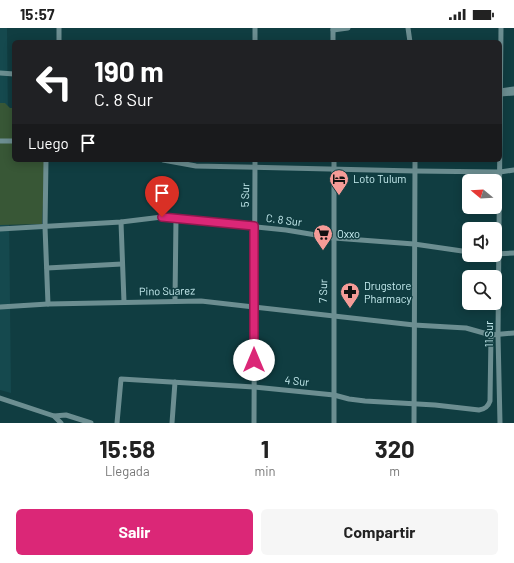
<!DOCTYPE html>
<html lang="es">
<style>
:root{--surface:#fff;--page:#f6f6f6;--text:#222;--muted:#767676;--accent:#db2777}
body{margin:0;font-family:Barlow,sans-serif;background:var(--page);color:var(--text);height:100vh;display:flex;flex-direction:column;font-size:15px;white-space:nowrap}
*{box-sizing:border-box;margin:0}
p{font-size:13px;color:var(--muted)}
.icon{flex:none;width:22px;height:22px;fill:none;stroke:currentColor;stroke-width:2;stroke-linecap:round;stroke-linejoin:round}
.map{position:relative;height:395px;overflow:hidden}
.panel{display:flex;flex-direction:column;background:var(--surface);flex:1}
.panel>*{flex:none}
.hud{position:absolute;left:12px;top:12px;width:490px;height:122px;border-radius:6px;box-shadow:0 2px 10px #0003;background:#202124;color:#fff;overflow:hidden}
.needle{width:26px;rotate:288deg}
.fabs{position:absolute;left:462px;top:146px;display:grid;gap:8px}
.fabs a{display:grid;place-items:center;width:40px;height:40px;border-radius:6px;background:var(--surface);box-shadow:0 2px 10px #0003;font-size:20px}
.pin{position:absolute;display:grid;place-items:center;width:34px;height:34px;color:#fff;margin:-41px -17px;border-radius:50% 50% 50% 0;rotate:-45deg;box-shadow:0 0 4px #0007}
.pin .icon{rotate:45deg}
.me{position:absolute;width:44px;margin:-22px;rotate:0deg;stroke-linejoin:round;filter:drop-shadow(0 0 3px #0008)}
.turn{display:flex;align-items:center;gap:14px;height:84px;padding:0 16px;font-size:18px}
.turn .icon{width:52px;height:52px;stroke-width:2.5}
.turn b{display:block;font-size:28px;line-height:34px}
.then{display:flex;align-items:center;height:38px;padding:0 16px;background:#0003;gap:8px;font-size:15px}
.eta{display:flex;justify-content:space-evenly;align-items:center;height:68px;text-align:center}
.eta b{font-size:24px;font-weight:700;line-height:28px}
.button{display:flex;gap:8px;margin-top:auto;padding:8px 16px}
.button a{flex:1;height:46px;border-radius:6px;background:var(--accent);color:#fff;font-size:16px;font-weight:700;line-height:46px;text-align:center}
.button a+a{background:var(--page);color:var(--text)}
.status{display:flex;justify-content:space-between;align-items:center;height:28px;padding:0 20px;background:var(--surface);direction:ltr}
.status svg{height:11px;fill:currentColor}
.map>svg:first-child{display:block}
.built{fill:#15494e}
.green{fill:#385736}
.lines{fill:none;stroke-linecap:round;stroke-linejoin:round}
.minor{stroke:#6c8e91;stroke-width:5}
.route-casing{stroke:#8e194d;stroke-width:10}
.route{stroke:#db2777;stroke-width:7}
.labels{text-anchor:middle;stroke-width:3;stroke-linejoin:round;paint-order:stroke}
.poi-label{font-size:11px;fill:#c7edf0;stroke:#103d41;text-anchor:start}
.street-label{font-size:11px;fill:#c7edf0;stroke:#103d41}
</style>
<div class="status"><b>15:57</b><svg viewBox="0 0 49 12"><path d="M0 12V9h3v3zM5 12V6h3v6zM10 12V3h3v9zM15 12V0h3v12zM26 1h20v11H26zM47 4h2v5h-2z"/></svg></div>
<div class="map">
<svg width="514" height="395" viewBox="0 0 514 395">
<rect width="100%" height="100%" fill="#103d41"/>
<polygon class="built" points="0,0 7,0 11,365 0,362"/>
<polygon class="green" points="0,75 5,75 10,80 14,80 14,132 45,132 42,196 0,197"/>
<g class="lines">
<g class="minor">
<polyline points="59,0 59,14"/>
<polyline points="333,0 333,14"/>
<polyline points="408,0 410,14"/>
<polyline points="333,2 348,0"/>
<polyline points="255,14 255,0"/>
<polyline points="0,45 14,46"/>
<polyline points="500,63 514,61"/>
<polyline points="500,66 514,65"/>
<polyline points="0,113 14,113"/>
<polyline points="46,132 45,199 48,276"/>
<polyline points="163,132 196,138 415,143 500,144 514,142"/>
<polyline points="121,194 124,274"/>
<polyline points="0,201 121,194 162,189 286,202 334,210 414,216 469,224"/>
<polyline points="495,226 514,225"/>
<polyline points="47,240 122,236"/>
<polyline points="175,272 176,190"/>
<polyline points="0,279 48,276 201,273 414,297 466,300 491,307 514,305"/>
<polyline points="0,370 54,388 61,395"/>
<polyline points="54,388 66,387 91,395"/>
<path d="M 117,395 L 121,351 L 254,359 L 334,367 L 349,371 L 365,373 L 435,377 L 479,382 C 485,381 488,379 490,373 L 491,307"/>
<polyline points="172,395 175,354"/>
<polyline points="254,395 255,132"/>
<polyline points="334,395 334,132"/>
<polyline points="414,395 415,132"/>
<polyline points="500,395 498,307 501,0"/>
</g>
</g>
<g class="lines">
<g class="route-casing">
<polyline id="route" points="162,189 254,198 254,332"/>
</g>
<use href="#route" class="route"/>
</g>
<defs>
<g id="hotel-pin" transform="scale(1)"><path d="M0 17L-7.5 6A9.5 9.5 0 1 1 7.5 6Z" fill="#f59b97" stroke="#103d41"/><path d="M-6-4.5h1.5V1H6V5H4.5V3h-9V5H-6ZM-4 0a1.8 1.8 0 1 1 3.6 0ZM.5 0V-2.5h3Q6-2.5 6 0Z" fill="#111"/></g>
<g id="supermarket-pin" transform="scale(1)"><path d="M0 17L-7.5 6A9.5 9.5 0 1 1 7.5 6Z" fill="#f59b97" stroke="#103d41"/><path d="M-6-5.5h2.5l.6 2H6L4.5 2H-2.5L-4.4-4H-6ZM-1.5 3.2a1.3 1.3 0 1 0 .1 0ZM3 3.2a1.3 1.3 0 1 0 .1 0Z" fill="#111"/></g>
<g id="pharmacy-pin" transform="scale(1)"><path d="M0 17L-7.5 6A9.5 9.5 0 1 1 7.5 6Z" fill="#f59b97" stroke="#103d41"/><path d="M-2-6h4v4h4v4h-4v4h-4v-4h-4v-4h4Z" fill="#111"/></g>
</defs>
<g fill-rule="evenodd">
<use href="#hotel-pin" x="339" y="151"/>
<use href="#supermarket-pin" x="323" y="206"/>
<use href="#pharmacy-pin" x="350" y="264"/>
</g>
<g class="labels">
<g class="poi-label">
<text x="353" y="155">Loto Tulum</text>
<text x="337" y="210">Oxxo</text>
<text x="364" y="262">Drugstore<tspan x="364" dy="13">Pharmacy</tspan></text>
</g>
<g class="street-label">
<text transform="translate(245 167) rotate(-89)" y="4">5 Sur</text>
<text transform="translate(284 192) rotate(7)" y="4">C. 8 Sur</text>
<text transform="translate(167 263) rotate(-1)" y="4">Pino Suarez</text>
<text transform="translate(323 263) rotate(-89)" y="4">7 Sur</text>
<text transform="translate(489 306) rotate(-90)" y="4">11 Sur</text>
<text transform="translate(297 353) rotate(6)" y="4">4 Sur</text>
</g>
</g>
</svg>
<div class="fabs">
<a><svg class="needle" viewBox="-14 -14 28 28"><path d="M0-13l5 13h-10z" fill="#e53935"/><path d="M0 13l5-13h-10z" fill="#767676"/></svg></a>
<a><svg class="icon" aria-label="sound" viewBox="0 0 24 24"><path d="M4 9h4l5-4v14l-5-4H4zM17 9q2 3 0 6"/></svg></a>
<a><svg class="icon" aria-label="search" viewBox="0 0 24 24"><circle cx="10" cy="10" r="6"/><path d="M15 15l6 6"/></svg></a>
</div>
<div class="pin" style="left:162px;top:189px;background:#d93025"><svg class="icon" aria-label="arrive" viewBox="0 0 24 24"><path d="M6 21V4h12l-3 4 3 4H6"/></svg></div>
<svg class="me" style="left:254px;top:332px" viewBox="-20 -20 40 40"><circle r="19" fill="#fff"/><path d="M0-13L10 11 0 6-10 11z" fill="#db2777"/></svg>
<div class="hud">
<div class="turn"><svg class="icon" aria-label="left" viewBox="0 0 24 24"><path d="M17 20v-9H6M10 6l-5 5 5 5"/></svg><div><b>190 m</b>C. 8 Sur</div></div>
<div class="then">Luego<svg class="icon" aria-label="arrive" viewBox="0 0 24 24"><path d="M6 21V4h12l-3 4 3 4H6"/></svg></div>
</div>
</div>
<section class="panel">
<div class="eta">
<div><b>15:58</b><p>Llegada</p></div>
<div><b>1</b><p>min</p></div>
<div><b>320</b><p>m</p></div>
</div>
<div class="button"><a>Salir</a><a>Compartir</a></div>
</section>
